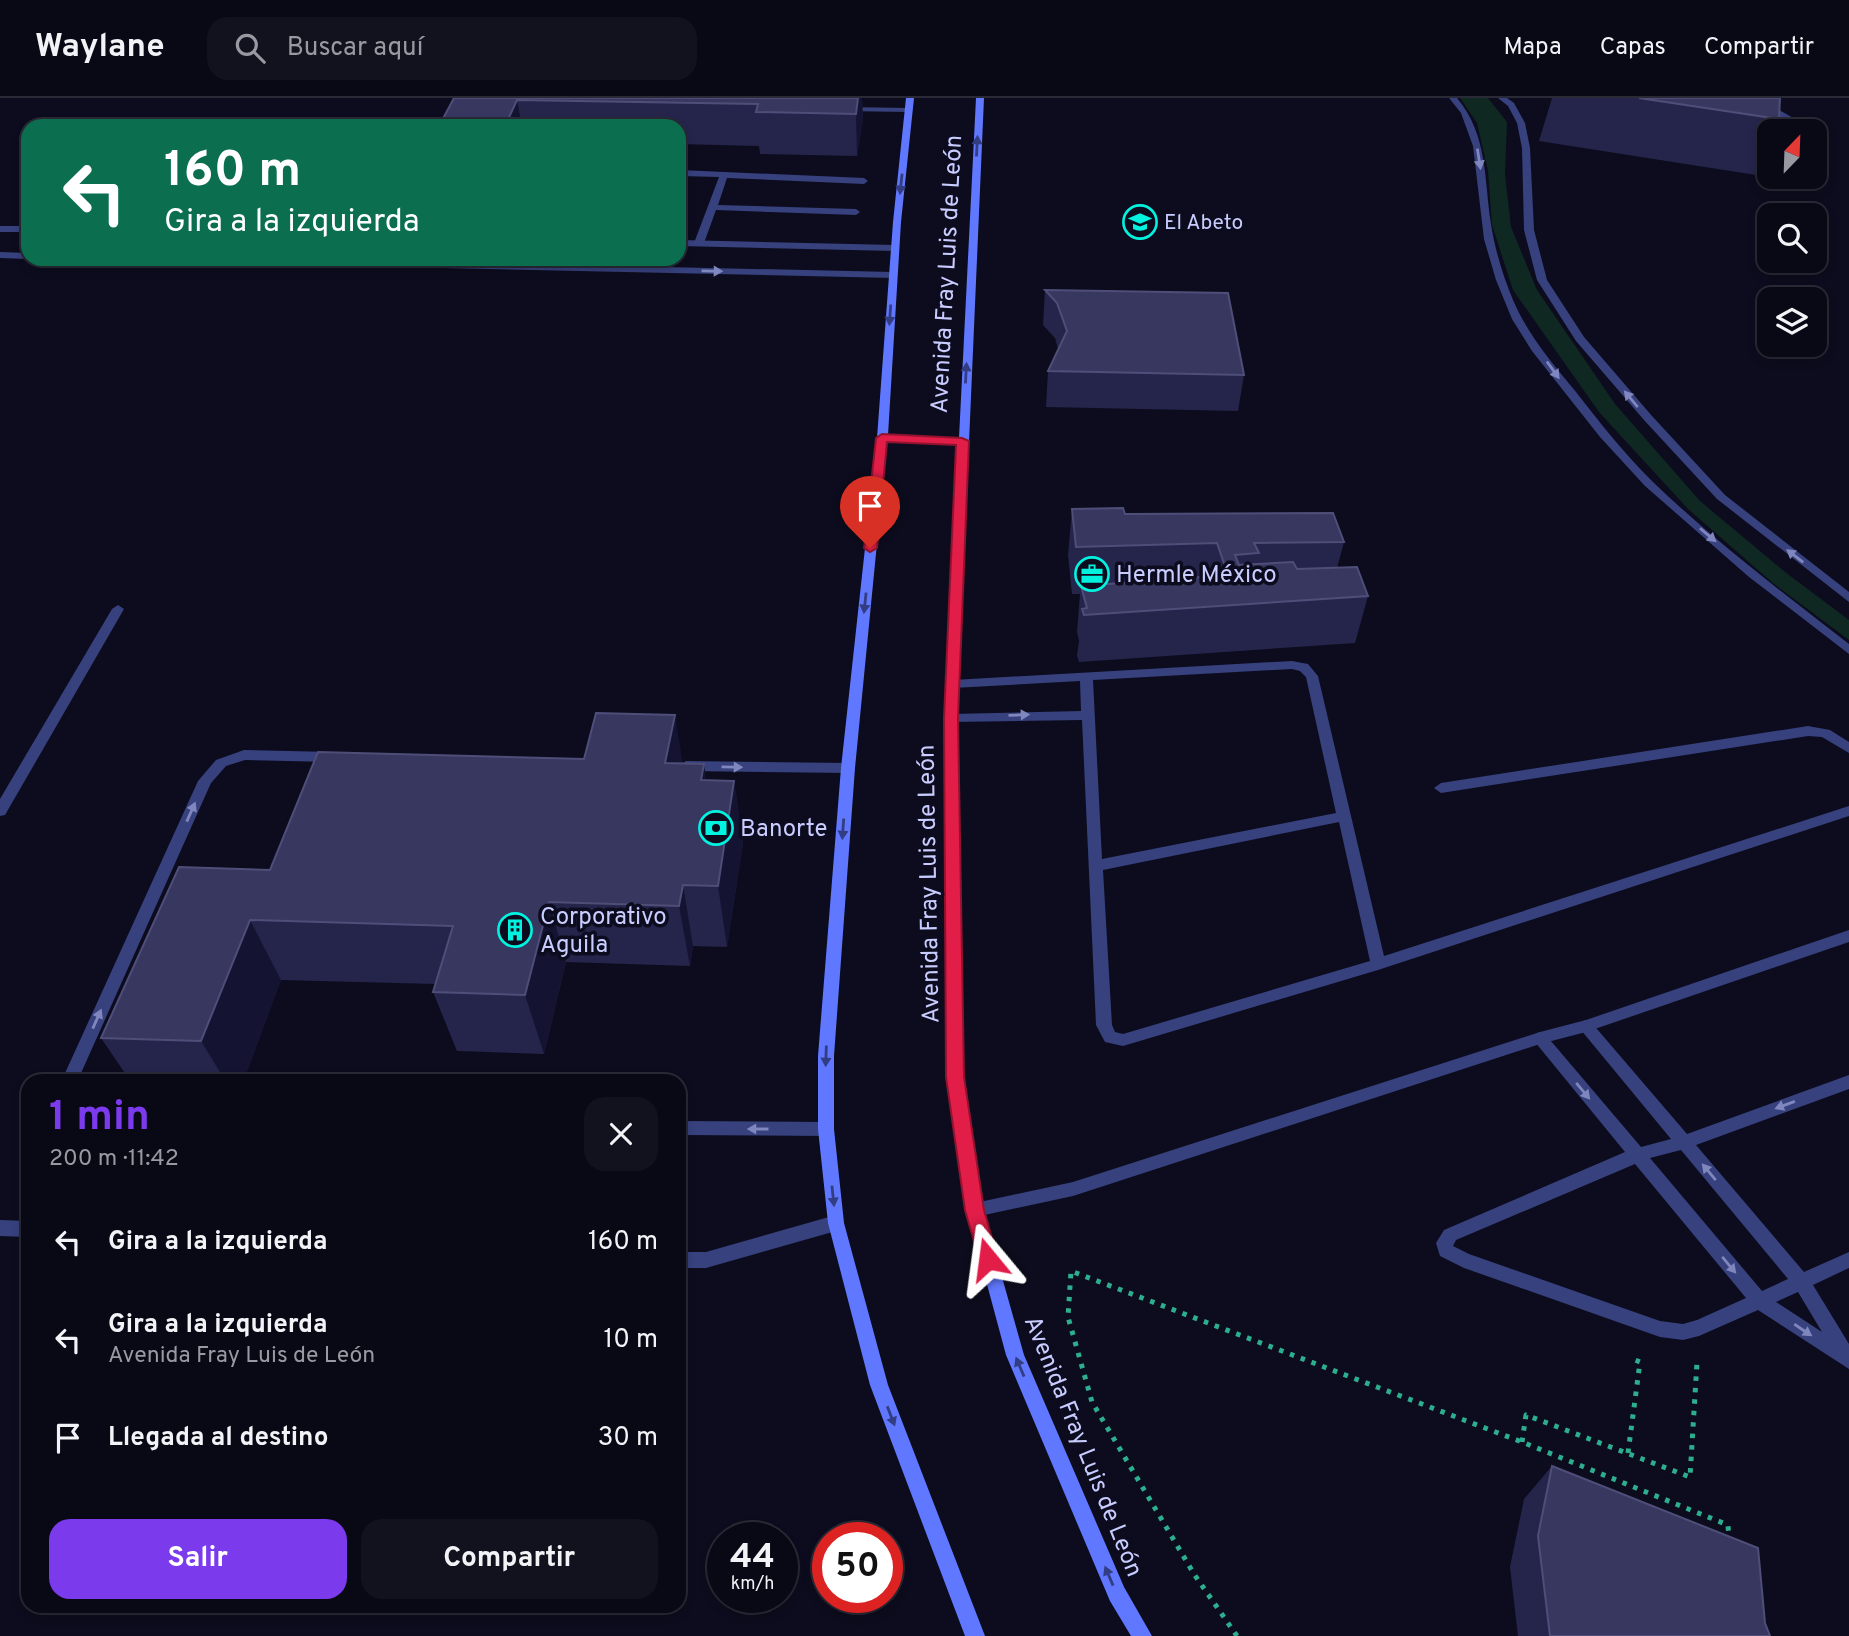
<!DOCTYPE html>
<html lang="es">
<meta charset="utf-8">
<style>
:root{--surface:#090916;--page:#12121f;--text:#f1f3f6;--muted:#999aa1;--line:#292a35;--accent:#7c3aed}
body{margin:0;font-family:Overpass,sans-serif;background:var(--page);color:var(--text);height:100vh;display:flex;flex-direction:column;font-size:26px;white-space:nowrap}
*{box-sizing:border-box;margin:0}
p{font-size:23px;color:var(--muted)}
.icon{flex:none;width:38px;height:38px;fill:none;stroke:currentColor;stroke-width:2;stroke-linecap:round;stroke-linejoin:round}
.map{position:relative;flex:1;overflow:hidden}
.details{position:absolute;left:21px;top:976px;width:665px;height:539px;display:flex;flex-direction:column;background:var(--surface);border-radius:21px;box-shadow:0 4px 10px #0003,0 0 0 2px var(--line)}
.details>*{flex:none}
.guide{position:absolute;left:21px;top:21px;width:665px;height:147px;border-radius:21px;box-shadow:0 4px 10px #0003,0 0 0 2px var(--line);background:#0b6e4f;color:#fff;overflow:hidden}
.needle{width:46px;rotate:23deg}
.buttons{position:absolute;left:1757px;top:21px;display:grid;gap:14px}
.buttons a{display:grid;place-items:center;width:70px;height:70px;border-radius:14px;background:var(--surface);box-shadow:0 4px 10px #0003,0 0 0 2px var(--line);font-size:35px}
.speed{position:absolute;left:707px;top:1424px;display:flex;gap:14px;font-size:35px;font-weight:700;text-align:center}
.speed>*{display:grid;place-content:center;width:91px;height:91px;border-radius:50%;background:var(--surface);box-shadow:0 4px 10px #0003,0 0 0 2px var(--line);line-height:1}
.speed small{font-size:18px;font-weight:400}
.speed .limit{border:10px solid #d22;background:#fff;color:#111}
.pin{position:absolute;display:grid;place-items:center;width:60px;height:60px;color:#fff;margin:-72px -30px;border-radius:50% 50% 50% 0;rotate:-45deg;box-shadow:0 0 7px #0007}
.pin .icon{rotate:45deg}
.me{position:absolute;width:77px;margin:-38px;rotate:344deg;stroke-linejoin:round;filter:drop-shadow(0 0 5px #0008)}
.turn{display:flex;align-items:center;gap:24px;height:147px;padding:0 28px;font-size:32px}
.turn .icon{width:91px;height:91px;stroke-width:2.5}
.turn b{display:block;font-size:49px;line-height:60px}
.round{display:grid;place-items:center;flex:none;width:74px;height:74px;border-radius:21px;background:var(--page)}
.headline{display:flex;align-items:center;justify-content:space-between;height:119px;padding:0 28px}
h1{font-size:42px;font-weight:700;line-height:52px;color:var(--accent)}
.action{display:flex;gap:14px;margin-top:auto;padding:14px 28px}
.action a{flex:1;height:80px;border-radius:21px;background:var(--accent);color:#fff;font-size:28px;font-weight:700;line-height:80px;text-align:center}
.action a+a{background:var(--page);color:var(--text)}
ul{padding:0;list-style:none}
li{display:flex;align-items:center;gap:21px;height:98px;padding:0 28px}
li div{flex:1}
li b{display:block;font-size:26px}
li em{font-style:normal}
header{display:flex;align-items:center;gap:42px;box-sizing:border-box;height:98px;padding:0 35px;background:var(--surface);border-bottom:2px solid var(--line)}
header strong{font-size:33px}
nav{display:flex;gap:38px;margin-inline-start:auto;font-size:24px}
.search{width:490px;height:63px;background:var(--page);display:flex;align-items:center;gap:18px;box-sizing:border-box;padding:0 24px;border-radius:21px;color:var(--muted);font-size:26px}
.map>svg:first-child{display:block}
.green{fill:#0f2822}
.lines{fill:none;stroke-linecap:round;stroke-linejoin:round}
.path{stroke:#2dae8f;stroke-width:5;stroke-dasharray:4.5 7;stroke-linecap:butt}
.service{fill:#37417d;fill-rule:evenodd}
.minor{fill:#37417d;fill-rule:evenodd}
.tertiary{fill:#37417d;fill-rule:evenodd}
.secondary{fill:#6078ff;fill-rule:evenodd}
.wall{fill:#25254c}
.shaded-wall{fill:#141332}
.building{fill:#373760;stroke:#4e4e79;stroke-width:2}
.oneway{fill:#323d83}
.oneway2{fill:#8086be}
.route{fill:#e11d48;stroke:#92132f;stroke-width:2}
.labels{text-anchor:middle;stroke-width:7;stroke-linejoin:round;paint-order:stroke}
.far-poi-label{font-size:21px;fill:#c9ccff;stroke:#0c0c1e;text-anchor:start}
.street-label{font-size:24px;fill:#c9ccff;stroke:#0c0c1e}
.poi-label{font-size:24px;fill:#c9ccff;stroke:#0c0c1e;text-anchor:start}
</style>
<header>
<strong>Waylane</strong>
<div class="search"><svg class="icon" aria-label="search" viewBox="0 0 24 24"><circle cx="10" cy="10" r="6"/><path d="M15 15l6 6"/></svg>Buscar aquí</div>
<nav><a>Mapa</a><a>Capas</a><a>Compartir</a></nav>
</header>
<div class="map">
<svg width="1849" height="1538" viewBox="0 0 1849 1538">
<rect width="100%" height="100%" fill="#0c0c1e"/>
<polygon class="green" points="1460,0 1488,0 1507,24 1505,76 1511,129 1537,192 1615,306 1700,403 1785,474 1849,522 1849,542 1774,486 1688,411 1599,314 1513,192 1492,127 1488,73 1477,25"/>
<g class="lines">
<g class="path">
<polyline points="1522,1344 1526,1317 1690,1379 1697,1264"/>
<polyline points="1628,1355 1640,1264 1635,1262"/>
<polyline points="1237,1538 1194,1476 1092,1304 1068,1219 1071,1173 1522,1344 1728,1427 1729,1443"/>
</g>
<g class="service">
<polygon points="846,9 909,10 913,12 909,14 843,13 842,11"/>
<polygon points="1762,10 1779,12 1797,22 1800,33 1792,33 1790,25 1774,16 1759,14 1758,12"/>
<polygon points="679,72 864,80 868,83 864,86 727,80 718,107 856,111 860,114 856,117 716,112 704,145 699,148 694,145 719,79 679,78"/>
<polygon points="118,507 124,511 5,717 0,718 0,701 112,511"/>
<path d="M 1292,563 L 1308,566 L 1318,578 L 1384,858 L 1849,708 L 1849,718 L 1378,872 L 1123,948 L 1105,944 L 1096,927 L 1082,622 L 951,624 L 945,620 L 951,616 L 1081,613 L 1080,583 L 953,590 L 947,586 L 953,582 ZM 1292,571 L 1300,573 L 1306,579 L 1336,715 L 1102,761 L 1093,582 ZM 1339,724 L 1370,863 L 1123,936 L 1115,934 L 1112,927 L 1103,772 Z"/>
<polygon points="1808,628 1830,632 1849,644 1849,655 1822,639 1808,638 1441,695 1434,690 1441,685"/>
<polygon points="244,652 333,654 340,659 333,664 245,662 226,668 211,685 77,984 61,984 198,683 216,662"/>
<polygon points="686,663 848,665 855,670 848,675 686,673 679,668"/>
<path d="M 1586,922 L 1591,924 L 1687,1036 L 1849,977 L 1849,991 L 1696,1047 L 1804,1174 L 1849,1154 L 1849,1170 L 1813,1187 L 1849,1246 L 1849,1271 L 1758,1212 L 1699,1238 L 1683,1242 L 1660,1239 L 1464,1170 L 1440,1158 L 1436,1145 L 1444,1132 L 1625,1054 L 1535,944 L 1532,940 L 1535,936 L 1540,934 L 1545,936 L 1641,1049 L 1671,1041 L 1581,932 L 1578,928 L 1581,924 ZM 1681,1052 L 1788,1181 L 1762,1193 L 1650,1060 ZM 1635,1066 L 1746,1200 L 1697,1222 L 1683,1226 L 1660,1223 L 1469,1156 L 1453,1148 L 1456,1142 ZM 1798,1194 L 1822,1234 L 1776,1204 Z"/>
<polygon points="679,1023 826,1024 832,1026 834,1031 832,1036 826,1038 679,1037"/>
<polygon points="836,1117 842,1120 844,1125 842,1130 836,1133 706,1170 679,1170 679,1154 706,1154"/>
<polygon points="0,1122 28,1123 28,1139 0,1138"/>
</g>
<polygon class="minor" points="1849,832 1849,844 1586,934 1540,946 1073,1098 975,1119 969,1117 967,1112 969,1107 975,1105 1073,1084 1540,934 1586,922"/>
<g class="tertiary">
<path d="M 1449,0 L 1457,0 C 1488,37 1484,81 1491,126 C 1495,152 1503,178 1513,202 C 1528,237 1552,265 1576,294 C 1600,325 1624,355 1652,383 C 1713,442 1782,494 1849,546 L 1849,556 L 1749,479 L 1645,388 L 1600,339 L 1532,253 L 1512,221 L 1496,182 L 1484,141 L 1473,48 L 1461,15 Z"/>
<polygon points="1498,0 1507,0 1514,5 1525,25 1530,50 1534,132 1547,182 1584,239 1652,318 1725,397 1849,494 1849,504 1717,401 1644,322 1576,243 1537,182 1524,132 1522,50 1517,25 1508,8"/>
<rect x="0" y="128" width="28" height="6"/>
<polygon points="679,142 895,147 900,150 895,153 679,148"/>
<polygon points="0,154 28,155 28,161 0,160"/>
<polygon points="173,161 303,161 893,174 898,177 893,180 178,164"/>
</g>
<polygon class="secondary" points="906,0 914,0 901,124 888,337 959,340 976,0 984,0 957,620 963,979 983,1112 1024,1257 1124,1489 1152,1538 1131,1538 1110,1503 1006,1257 967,1112 947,979 945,620 958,346 887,343 855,670 834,958 834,1031 844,1125 888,1287 985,1538 965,1538 870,1287 828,1125 818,1031 818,958 841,670 877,340 893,124"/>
</g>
<g class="wall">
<polygon points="454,0 862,0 863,21 857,58 760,56 759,48 679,46 679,28 439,28"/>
<polygon points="1552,0 1780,0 1779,21 1774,33 1769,33 1769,44 1756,77 1539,43"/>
<polygon points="1045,192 1244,277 1238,313 1046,309 1048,273 1058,251 1055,240 1043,227"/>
<polygon points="1072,411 1125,416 1344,444 1337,470 1368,498 1355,545 1079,564 1077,557 1079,543 1077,534 1080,496 1072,496 1068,457"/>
<polygon points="683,665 707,682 734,683 743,745 727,849 693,848 690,868 566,864 544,956 457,953 433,894 436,886 281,882 243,984 131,984 101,940 270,772"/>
<polygon points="1552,1368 1765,1525 1770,1538 1518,1538 1510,1469 1524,1401"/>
</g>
<g class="shaded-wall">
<polygon points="858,0 862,0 863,21 857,58 856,16"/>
<polygon points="517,2 522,28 505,28"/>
<polygon points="675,617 685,679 665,665"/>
<polygon points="704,666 713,728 701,682"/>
<polygon points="734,683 743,745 727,849 718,788"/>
<polygon points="683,787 693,848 690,868 679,808"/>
<polygon points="549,804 566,864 544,956 525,897"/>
<polygon points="250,822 281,882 243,984 226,984 201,943"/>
</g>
<g class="building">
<polygon points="454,0 858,0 856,16 756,14 758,6 517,2 505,28 439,28"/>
<polygon points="1639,0 1780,0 1779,21"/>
<polygon points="1045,192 1228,195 1244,277 1048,273 1067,233 1057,205"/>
<polygon points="1123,410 1125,416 1333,415 1344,444 1254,445 1259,455 1235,457 1239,467 1293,464 1297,471 1357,469 1368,498 1084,517 1082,511 1087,510 1081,488 1228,477 1217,445 1076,449 1072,411"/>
<polygon points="596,615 675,617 665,665 704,666 701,682 734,683 718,788 683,787 679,808 549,804 525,897 433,894 453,828 250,822 201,943 101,940 179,769 270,772 318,654 584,661"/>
<polygon points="1552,1368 1758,1450 1765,1525 1770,1538 1550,1538 1538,1438"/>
</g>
<defs><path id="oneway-solid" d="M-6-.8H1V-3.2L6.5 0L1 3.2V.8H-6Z" transform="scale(1.75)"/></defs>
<g class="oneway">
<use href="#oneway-solid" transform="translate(977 48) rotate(-87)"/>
<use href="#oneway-solid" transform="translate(901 86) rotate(96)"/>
<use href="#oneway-solid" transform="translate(890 217) rotate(94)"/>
<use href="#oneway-solid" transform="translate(966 275) rotate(-87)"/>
<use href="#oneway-solid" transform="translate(865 505) rotate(96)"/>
<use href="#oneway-solid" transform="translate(843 731) rotate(94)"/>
<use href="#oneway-solid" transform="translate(826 958) rotate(92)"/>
<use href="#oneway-solid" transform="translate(833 1098) rotate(84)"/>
<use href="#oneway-solid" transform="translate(1020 1269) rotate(-113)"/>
<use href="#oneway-solid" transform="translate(891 1318) rotate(69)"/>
<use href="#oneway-solid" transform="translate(1109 1478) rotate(-113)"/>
</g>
<g class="oneway2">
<use href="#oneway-solid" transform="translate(1479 61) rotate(81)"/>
<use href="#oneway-solid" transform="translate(712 173) rotate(1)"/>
<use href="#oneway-solid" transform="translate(1553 272) rotate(54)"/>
<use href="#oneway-solid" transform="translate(1631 301) rotate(-130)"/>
<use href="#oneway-solid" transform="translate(1708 437) rotate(40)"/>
<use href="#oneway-solid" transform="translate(1795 458) rotate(-142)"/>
<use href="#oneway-solid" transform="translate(1019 617) rotate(-2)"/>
<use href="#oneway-solid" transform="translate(732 669) rotate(1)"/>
<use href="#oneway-solid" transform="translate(191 714) rotate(-66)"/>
<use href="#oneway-solid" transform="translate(97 921) rotate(-66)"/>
<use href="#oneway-solid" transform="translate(1583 993) rotate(50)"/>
<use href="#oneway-solid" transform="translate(1785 1007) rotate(160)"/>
<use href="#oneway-solid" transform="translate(758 1031) rotate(180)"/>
<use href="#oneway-solid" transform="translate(1709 1074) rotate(-130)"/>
<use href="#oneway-solid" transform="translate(1729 1167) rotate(50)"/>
<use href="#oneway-solid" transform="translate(1803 1232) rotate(34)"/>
</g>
<polygon class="route" points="882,336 962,340 969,343 958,620 964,979 984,1112 998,1161 995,1167 988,1169 982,1167 979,1161 965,1112 946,979 944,620 956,347 887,344 877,450 870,454 864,450 876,340"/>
<defs>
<g id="school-ring" transform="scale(1.75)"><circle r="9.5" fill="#0c0c1e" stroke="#01f3e0" stroke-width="1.5"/><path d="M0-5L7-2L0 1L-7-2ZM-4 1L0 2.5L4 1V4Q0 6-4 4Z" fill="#01f3e0"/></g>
<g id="office-ring" transform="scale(1.75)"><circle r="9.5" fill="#0c0c1e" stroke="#01f3e0" stroke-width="1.5"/><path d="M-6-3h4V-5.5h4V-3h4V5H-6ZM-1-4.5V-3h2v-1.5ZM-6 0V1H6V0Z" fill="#01f3e0"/></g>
<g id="bank-ring" transform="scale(1.75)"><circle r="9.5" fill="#0c0c1e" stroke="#01f3e0" stroke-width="1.5"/><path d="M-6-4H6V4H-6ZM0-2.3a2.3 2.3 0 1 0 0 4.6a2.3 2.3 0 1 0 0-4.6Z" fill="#01f3e0"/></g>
<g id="building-ring" transform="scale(1.75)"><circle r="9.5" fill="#0c0c1e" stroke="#01f3e0" stroke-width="1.5"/><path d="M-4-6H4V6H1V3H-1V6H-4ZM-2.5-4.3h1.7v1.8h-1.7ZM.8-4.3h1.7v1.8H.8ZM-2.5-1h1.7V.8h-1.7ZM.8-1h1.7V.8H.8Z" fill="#01f3e0"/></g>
</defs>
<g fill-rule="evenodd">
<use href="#school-ring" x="1140" y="124"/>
<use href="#office-ring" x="1092" y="476"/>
<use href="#bank-ring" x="716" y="730"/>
<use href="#building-ring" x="515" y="832"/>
</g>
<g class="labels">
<g class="far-poi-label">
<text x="1164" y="131">El Abeto</text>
</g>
<g class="street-label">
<text transform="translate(946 176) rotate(-87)" y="8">Avenida Fray Luis de León</text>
<text transform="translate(928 786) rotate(-91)" y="8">Avenida Fray Luis de León</text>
<text transform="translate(1084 1348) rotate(68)" y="8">Avenida Fray Luis de León</text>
</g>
<g class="poi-label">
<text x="1116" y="484">Hermle México</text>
<text x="740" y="738">Banorte</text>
<text x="540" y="826">Corporativo<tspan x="540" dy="28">Aguila</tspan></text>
</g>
</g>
</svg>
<div class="buttons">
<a><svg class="needle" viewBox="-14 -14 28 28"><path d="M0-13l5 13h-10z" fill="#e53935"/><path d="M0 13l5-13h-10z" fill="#999aa1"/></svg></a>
<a><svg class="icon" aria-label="search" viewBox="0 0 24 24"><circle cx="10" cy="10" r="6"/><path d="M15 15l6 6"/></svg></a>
<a><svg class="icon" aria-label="layers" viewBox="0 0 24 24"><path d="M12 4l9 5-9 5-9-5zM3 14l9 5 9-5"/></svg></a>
</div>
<div class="speed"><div>44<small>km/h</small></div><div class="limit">50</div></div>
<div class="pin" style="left:870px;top:450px;background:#d93025"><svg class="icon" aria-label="arrive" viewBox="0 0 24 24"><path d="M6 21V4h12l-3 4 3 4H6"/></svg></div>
<svg class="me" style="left:988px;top:1161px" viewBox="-20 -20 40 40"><path d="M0-17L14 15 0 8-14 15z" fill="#e11d48" stroke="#fff" stroke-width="4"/></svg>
<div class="guide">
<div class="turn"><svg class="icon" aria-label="left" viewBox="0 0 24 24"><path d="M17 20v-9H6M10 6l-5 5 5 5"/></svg><div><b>160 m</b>Gira a la izquierda</div></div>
</div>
<section class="details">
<div class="headline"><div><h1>1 min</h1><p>200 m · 11:42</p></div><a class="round"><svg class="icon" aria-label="close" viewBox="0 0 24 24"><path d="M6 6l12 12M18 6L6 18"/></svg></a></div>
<ul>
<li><svg class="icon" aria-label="left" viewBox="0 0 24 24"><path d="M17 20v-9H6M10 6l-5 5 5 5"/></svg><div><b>Gira a la izquierda</b></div><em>160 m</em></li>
<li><svg class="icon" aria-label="left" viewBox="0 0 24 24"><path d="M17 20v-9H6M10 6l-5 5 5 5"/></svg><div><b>Gira a la izquierda</b><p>Avenida Fray Luis de León</p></div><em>10 m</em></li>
<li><svg class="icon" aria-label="arrive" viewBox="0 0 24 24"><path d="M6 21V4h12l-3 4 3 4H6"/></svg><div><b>Llegada al destino</b></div><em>30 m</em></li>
</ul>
<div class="action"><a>Salir</a><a>Compartir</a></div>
</section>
</div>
